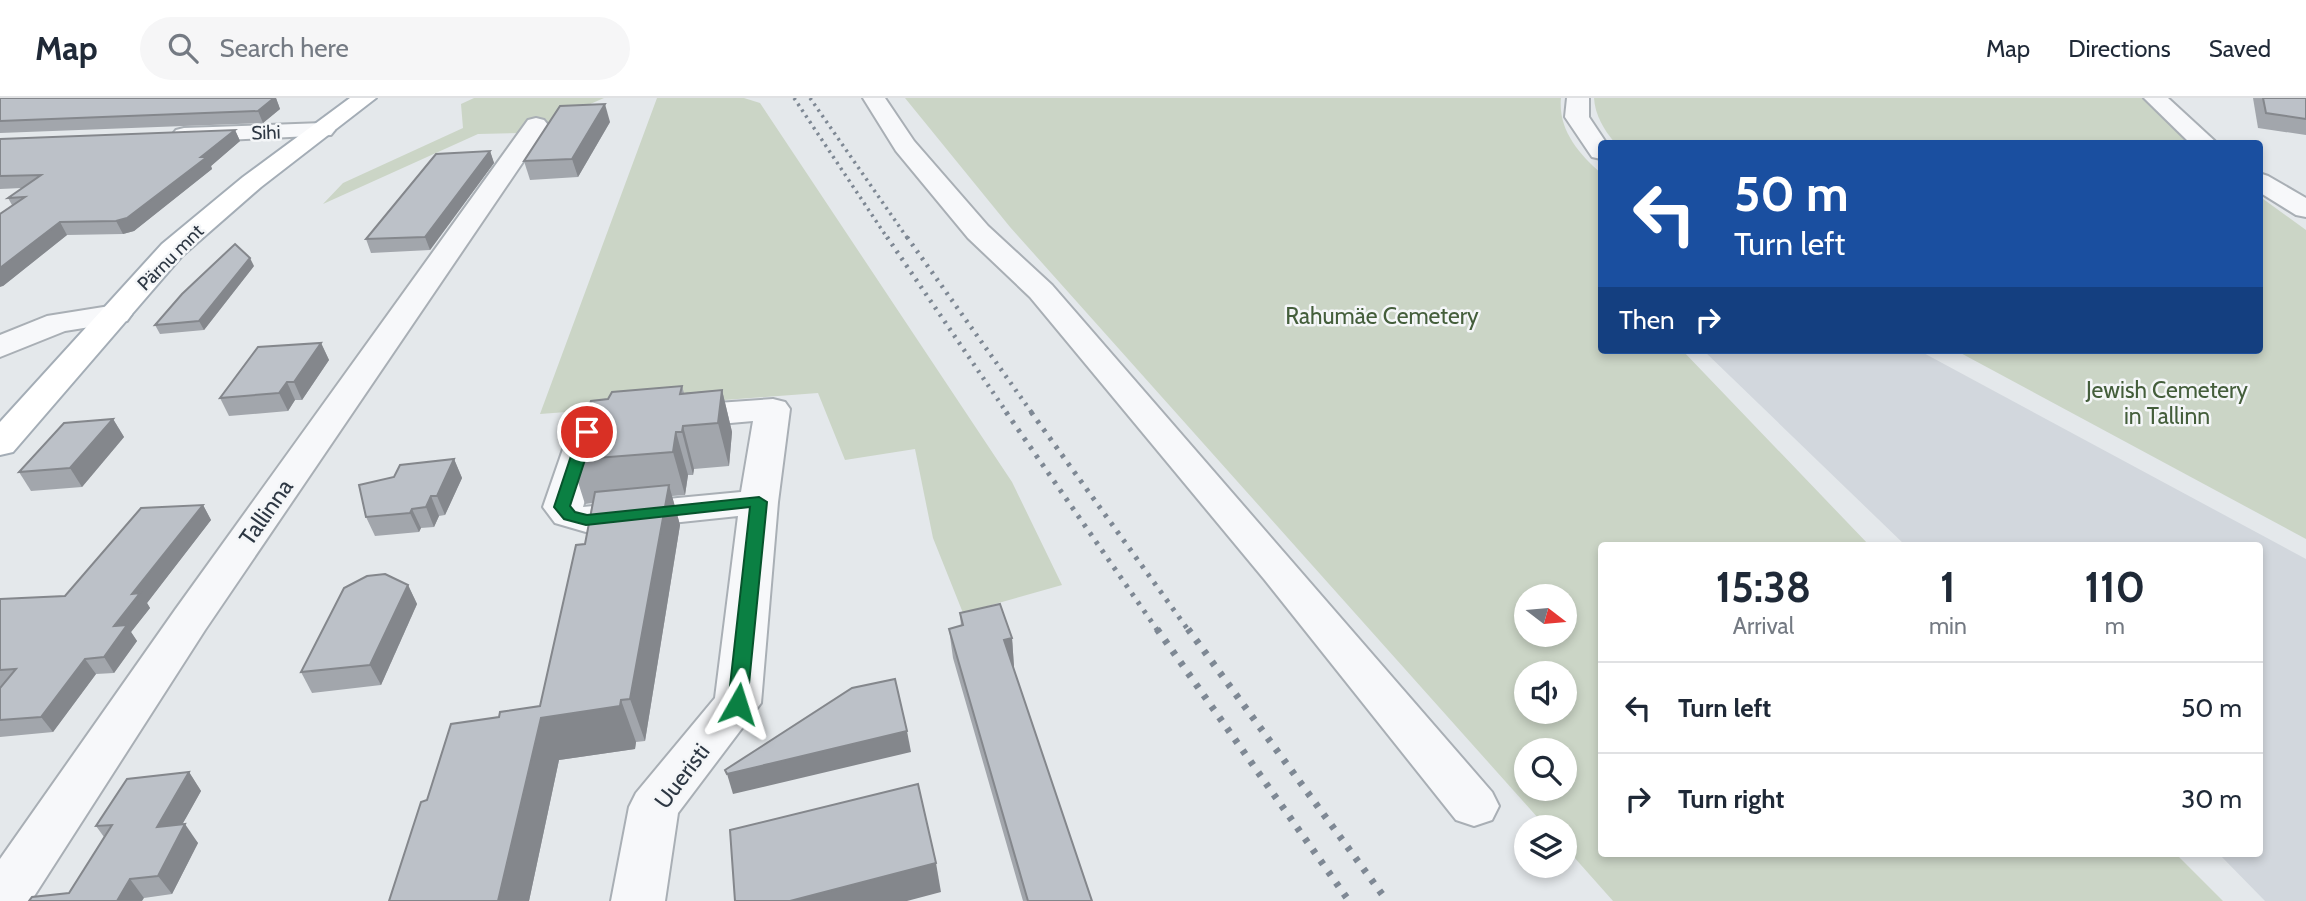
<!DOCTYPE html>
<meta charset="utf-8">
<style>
:root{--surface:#fff;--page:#f6f6f7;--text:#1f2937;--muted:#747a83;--line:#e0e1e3}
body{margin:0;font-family:Cabin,sans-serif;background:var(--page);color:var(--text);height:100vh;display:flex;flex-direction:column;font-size:26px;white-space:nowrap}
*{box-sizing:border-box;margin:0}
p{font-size:23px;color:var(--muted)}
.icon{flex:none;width:38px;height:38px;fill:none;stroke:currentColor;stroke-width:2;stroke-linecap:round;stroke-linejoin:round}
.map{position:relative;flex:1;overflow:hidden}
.details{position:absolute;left:1598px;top:444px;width:665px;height:315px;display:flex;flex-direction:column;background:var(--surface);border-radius:7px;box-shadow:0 4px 10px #0003}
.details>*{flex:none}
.top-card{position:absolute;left:1598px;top:42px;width:665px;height:214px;border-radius:7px;box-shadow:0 4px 10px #0003;background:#1a4fa0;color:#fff;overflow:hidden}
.needle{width:46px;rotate:106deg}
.controls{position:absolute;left:1514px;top:486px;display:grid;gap:14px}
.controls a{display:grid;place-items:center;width:63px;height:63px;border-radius:50%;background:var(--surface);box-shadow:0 4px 10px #0003;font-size:35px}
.pin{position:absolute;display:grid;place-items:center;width:60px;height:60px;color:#fff;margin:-30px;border:4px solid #fff;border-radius:50%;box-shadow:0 2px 7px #0007}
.me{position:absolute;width:77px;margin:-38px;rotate:6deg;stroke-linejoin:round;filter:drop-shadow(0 0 5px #0008)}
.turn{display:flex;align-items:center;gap:24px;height:147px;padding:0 21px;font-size:32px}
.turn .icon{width:91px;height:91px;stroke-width:2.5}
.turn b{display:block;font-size:49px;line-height:60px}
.then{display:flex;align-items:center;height:66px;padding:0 21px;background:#0003;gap:14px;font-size:26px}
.eta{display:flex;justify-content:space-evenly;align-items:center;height:119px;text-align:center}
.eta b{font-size:42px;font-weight:800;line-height:49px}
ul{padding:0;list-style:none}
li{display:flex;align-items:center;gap:21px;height:91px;padding:0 21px;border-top:2px solid var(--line)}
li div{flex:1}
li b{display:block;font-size:26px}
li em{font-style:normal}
header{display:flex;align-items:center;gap:42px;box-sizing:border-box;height:98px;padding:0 35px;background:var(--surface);border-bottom:2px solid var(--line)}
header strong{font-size:33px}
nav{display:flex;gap:38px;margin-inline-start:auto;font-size:24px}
.search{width:490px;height:63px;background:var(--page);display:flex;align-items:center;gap:18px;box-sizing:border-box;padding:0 24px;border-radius:38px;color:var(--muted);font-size:26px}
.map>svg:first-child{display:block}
.built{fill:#d2d7dd}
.green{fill:#cbd5c6;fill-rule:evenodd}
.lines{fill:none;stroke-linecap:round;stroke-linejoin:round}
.minor-casing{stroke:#a9afb5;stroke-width:4}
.major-casing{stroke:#a4adb6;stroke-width:4}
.minor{fill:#f7f8fa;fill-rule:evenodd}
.major{fill:#fff;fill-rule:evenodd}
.rail-far3{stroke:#7e8894;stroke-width:3.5;stroke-dasharray:2.5 4.5;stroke-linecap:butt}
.rail-far2{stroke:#7e8894;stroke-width:4.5;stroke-dasharray:2.5 6;stroke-linecap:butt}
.rail-far1{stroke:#7e8894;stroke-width:5;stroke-dasharray:3.5 7;stroke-linecap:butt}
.rail{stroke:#7e8894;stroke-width:7;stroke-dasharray:4.5 9;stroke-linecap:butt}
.wall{fill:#a2a6ac}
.shaded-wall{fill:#84878c}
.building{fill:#bcc1c8;stroke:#84878c;stroke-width:2}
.route{fill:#0b8043;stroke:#07532c;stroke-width:2}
.labels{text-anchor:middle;stroke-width:5;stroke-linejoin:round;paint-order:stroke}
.far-street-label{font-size:19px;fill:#2d3743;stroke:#f4f6f8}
.park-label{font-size:23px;fill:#445e3b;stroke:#f4f6f8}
.street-label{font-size:23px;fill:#2d3743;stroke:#f4f6f8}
</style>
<header>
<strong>Map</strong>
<div class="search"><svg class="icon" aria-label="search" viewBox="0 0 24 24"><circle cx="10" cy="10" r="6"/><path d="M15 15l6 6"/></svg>Search here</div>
<nav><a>Map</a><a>Directions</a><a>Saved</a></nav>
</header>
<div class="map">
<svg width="2306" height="803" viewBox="0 0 2306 803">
<rect width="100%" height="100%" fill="#e4e8eb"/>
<polygon class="built" points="1703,252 1918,252 2306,461 2306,803 2265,803 2219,756 2259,756 2259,448 1906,448"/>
<g class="green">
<polygon points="474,0 604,0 524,35 478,36 323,106 343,85 463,30 461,6"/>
<polygon points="657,0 744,0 760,5 1012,384 1062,487 963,515 933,440 915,351 845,362 818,295 540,316"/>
<path d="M 905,0 L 1561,0 C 1558,31 1578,55 1601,75 L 1601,252 L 1682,252 L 1870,448 L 1601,448 L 1601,756 L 2176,756 L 2223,803 L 1613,803 L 1565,749 L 1564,730 L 1547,730 L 1010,129 ZM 1526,499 L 1564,499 L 1564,537 L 1526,537 ZM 1526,576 L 1564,576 L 1564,614 L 1526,614 ZM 1526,653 L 1564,653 L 1564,691 L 1526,691 Z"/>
<path d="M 1594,0 L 2142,0 L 2193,45 L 1615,45 C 1604,32 1595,17 1594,0 Z"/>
<polygon points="2259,98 2306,132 2306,441 1955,252 2259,252"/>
</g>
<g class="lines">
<g class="minor-casing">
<g id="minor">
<polygon points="863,0 885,0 914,43 988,128 1052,187 1492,694 1499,708 1492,722 1474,728 1456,722 1264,481 1030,199 968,140 896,53"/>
<polygon points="1567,0 1589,0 1589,19 1607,46 1601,46 1601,61 1592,59 1565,19"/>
<polygon points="2144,0 2168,0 2218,46 2191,46"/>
<polygon points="536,20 544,22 548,27 205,532 31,803 0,803 0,761 175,512 528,22"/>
<polygon points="323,25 331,27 335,32 331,37 184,44 176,42 172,37 176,32 184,30"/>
<polygon points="2259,75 2268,78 2306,100 2306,119 2296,117 2259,94"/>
<polygon points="116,207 127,209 132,216 127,223 65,233 0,259 0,237 47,218"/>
<path d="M 773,301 L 785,304 L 790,311 L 778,404 L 761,605 L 678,715 L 665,803 L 611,803 L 629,709 L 636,695 L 715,600 L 738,418 L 586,434 L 555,425 L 543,409 L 569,334 C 579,320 595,319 611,322 L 616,330 L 611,338 L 603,340 L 583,409 L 741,394 L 753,323 L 674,330 L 662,326 L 656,319 L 662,312 L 674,308 Z"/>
</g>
</g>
<g class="major-casing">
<polygon id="major" points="350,0 376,0 261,89 182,158 13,354 0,357 0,324 162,146 243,79"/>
</g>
<use href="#minor" class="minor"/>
<use href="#major" class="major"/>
<g class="rail-far3">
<polyline points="794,0 888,141"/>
<polyline points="810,0 908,141"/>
</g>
<g class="rail-far2">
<polyline points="887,139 1007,315"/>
<polyline points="907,139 1032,315"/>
</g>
<g class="rail-far1">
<polyline points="1006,314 1158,533"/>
<polyline points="1031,314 1189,533"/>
</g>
<g class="rail">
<polyline points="1157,531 1349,803"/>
<polyline points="1188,531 1387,803"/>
</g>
</g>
<g class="wall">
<polygon points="0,0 276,0 280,11 263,25 0,35"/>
<polygon points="2253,0 2306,0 2306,37 2258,30"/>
<polygon points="610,24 578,79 530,82 524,63"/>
<polygon points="235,32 240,43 211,68 212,71 134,133 123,136 67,137 3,188 12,107 8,100 22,90 0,91 0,41"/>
<polygon points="490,53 494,65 430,152 371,155 366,141"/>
<polygon points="254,168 204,232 160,236 155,227"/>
<polygon points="321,245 329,262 302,302 295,302 288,313 229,318 220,300"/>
<polygon points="682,288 684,295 722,292 732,334 729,368 694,371 693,377 688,377 685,397 672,398 680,427 645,643 636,644 635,651 559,662 529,803 389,803 427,702 499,619 540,608 585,446 592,405 585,406 571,362 608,301"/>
<polygon points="113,321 124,339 82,389 31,393 19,374"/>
<polygon points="454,361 462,380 445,417 439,418 434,429 421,430 419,434 375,438 366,419 394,379"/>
<polygon points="203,407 211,422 147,505 150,510 131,534 137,543 114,575 96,576 53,634 0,639 0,590 1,589 0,589 0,501 65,498"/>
<polygon points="408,487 417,506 381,587 312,595 301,574"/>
<polygon points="960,515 1012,540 1014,569 1013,569 1092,803 1023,803 953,560 949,531 961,528"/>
<polygon points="189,674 201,693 182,727 198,745 172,796 144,800 69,795 104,739 96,728"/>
</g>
<g class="shaded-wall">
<polygon points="274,0 276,0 280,11 263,25 258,13"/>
<polygon points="605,6 610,24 578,79 572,61"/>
<polygon points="235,32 240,43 211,68 212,71 134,133 123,136 116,123"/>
<polygon points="490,53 494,65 430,152 425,139"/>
<polygon points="60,124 67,137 3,188 0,189 0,170"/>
<polygon points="250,160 254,168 204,232 199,223"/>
<polygon points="321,245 329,262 302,302 294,284"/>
<polygon points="287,284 295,302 288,313 279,295"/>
<polygon points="722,292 732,334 729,368 718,325"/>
<polygon points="113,321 124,339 82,389 70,370"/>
<polygon points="683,328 694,371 693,377 682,334"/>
<polygon points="676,334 688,377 685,397 673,354"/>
<polygon points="454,361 462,380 445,417 437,398"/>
<polygon points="669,387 680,427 645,643 630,601"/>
<polygon points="431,398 439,418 434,429 426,409"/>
<polygon points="203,407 211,422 147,505 150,510 131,534 137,543 114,575 104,559 114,528 132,496"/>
<polygon points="412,411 421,430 419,434 410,415"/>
<polygon points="408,487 417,506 381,587 370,567"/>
<polygon points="1012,540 1014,569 1007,571 1004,542"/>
<polygon points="85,561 96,576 53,634 41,619"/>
<polygon points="621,602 636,644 635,651 559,662 529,803 498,803 541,620"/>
<polygon points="907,633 911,654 733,696 727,676"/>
<polygon points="189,674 201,693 170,748 157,729"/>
<polygon points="185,726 198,745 172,796 158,778"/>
<polygon points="936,765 941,794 907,803 790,803"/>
<polygon points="130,781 144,800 142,803 117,803"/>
</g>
<g class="building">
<polygon points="0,0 274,0 258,13 0,23"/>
<polygon points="2263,0 2306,0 2306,21 2266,15"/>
<polygon points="605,6 572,61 524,63 560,8"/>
<polygon points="235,32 201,59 207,59 127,120 116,123 60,124 0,170 0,116 25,99 8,100 41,77 0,78 0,41"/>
<polygon points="490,53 425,139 366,141 436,56"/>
<polygon points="235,146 250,160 199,223 155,227 182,196"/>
<polygon points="321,245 294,284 287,284 279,295 220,300 258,249"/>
<polygon points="682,288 680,296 722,292 718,325 683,328 682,334 676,334 673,354 571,362 591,303 608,301 612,294"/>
<polygon points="113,321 70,370 19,374 64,325"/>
<polygon points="454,361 437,398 431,398 426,409 412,411 410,415 366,419 359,387 394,379 400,367"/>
<polygon points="669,387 630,601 621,602 620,608 541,620 498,803 389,803 421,704 427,702 451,626 499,619 500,614 540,608 576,447 585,446 595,394"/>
<polygon points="203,407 132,496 140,495 114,528 127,527 104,559 85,561 41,619 0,622 0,590 16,571 0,572 0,501 65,498 141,410"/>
<polygon points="385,476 408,487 370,567 301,574 344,490 367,478"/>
<polygon points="1000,506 1012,540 1004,542 1092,803 1028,803 949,531 963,527 960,515"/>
<polygon points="895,581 907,633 727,676 725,672 852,590"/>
<polygon points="189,674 157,729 185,726 158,778 130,781 117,803 29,803 32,799 69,795 112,727 96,728 127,681"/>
<polygon points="918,686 936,765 790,803 735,803 730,732"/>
</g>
<polygon class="route" points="587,329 594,334 570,408 575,414 587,417 759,399 767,404 747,606 744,610 731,610 728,606 750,409 586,427 564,421 554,409 579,334"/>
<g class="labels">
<g class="far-street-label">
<text transform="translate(266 34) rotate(-2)" y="7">Sihi</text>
<text transform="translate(170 159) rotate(-45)" y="7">Pärnu mnt</text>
</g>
<g class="park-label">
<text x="1382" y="226">Rahumäe Cemetery</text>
<text x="2167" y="300">Jewish Cemetery<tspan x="2167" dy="26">in Tallinn</tspan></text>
</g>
<g class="street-label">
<text transform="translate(266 414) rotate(-55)" y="8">Tallinna</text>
<text transform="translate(682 678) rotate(-53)" y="8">Uueristi</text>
</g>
</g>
</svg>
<div class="controls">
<a><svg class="needle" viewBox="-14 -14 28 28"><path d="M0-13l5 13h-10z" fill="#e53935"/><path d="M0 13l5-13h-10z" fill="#747a83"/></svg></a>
<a><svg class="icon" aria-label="sound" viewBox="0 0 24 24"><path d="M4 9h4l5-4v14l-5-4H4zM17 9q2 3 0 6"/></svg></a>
<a><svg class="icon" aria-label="search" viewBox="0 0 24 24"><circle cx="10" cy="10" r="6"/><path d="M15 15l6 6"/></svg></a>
<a><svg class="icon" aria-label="layers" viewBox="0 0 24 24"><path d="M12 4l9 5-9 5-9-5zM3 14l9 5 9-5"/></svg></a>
</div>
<div class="pin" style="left:587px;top:334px;background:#d93025"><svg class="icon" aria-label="arrive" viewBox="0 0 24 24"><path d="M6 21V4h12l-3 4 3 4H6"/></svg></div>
<svg class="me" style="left:738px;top:606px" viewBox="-20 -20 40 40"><path d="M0-17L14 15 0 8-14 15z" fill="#0b8043" stroke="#fff" stroke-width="4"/></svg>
<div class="top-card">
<div class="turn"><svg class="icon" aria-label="left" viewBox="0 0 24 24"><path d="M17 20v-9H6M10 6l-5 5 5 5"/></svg><div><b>50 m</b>Turn left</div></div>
<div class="then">Then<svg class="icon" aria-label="right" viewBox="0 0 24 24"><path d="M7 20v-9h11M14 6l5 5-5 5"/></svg></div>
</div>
<section class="details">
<div class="eta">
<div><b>15:38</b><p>Arrival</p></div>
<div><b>1</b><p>min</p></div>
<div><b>110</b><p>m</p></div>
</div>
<ul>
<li><svg class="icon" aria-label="left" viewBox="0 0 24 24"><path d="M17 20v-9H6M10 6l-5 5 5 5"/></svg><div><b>Turn left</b></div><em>50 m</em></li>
<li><svg class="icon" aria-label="right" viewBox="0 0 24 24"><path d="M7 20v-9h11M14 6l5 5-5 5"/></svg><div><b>Turn right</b></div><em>30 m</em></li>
</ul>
</section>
</div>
